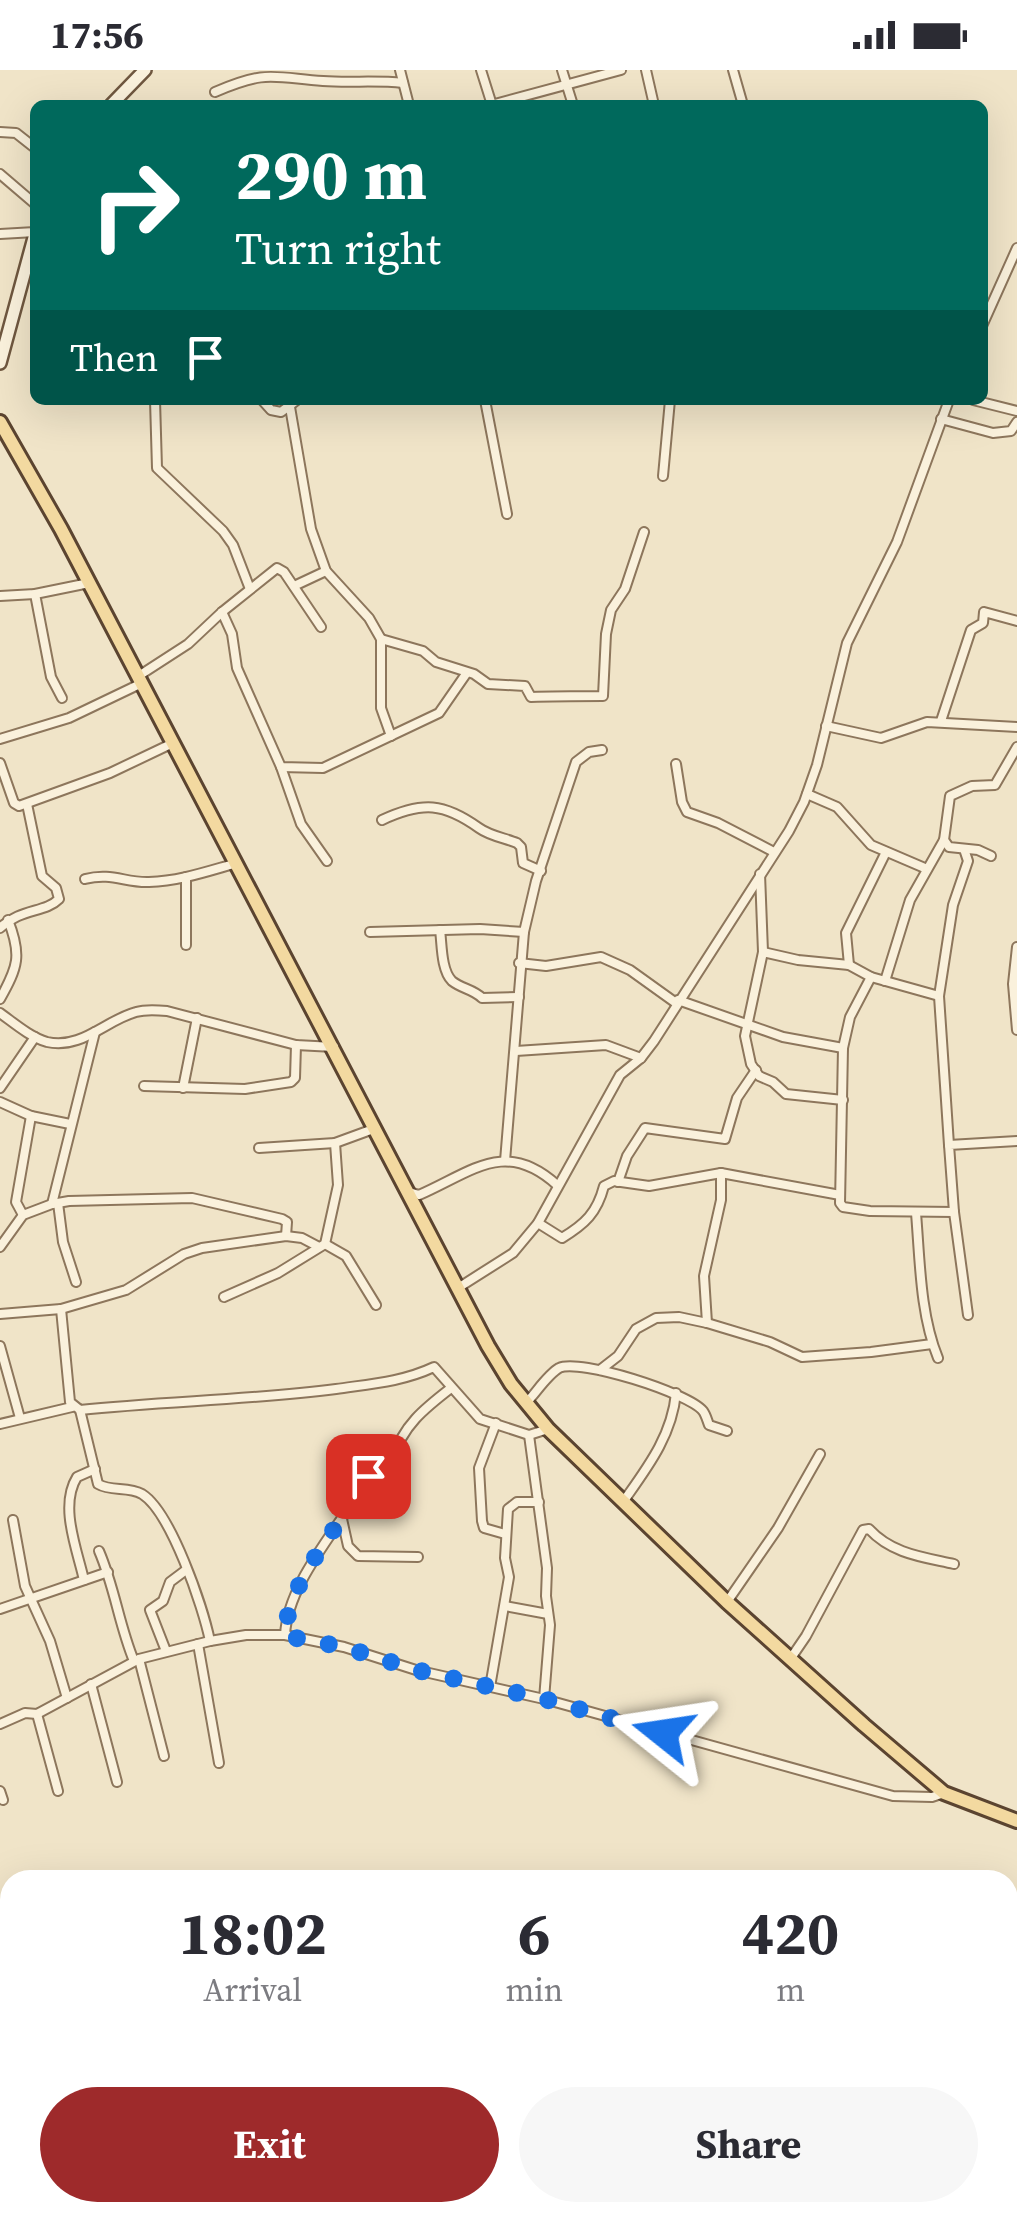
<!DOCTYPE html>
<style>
:root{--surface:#fff;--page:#f7f7f7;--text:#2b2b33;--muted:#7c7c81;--accent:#9e2a2b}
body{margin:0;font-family:"Source Serif 4",serif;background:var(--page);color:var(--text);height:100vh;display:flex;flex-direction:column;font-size:38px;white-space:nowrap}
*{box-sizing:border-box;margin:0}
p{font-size:32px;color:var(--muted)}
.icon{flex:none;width:55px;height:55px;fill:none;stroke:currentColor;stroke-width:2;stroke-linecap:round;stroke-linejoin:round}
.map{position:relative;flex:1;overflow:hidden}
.drawer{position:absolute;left:0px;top:1800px;width:1018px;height:352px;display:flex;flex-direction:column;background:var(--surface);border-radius:30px 30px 0 0;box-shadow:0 10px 40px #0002}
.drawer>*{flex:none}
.hud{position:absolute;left:30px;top:30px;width:958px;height:305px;border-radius:15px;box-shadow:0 10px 40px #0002;background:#00695c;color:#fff;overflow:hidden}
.pin{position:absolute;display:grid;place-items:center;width:85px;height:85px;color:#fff;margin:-42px;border-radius:20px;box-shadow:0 5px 15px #0006}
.me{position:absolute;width:110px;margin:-55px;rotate:285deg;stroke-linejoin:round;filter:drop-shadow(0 0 8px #0008)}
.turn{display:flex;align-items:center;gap:35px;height:210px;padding:0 40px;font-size:45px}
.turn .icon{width:130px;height:130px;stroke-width:2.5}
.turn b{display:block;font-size:70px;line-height:85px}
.then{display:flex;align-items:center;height:95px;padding:0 40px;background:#0003;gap:20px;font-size:38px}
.eta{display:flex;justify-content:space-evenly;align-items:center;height:170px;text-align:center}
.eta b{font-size:60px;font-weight:700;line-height:70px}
.action{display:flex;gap:20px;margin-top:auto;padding:20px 40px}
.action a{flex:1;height:115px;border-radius:60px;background:var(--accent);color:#fff;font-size:40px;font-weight:700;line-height:115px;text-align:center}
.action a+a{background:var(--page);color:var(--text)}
.status{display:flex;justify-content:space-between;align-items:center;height:70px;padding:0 50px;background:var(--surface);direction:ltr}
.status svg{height:28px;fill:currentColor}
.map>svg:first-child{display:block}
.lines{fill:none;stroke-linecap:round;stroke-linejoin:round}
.street-casing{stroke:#8d765c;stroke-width:12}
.secondary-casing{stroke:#6f573f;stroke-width:16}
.primary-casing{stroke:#5b4430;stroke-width:18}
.highway-casing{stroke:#5b4430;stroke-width:19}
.street{stroke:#faf1dc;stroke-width:8}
.secondary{stroke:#faf1dc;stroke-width:11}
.primary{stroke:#f3d9a0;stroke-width:12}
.highway{stroke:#e0a458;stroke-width:14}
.route{stroke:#1a73e8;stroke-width:18;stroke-dasharray:0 32.4}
</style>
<div class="status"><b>17:56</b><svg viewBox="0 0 49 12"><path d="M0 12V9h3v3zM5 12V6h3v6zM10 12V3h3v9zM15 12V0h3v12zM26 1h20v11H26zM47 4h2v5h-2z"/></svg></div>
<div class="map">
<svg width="1017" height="2151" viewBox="0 0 1017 2151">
<rect width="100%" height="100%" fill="#f0e4c8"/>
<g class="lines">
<g class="street-casing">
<g id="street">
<polyline points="400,0 409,35"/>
<polyline points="481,0 492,35"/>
<polyline points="562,0 573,35"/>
<polyline points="646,0 654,35"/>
<polyline points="733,0 743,35"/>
<path d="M 215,22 C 266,0 271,7 323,11 C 350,13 376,10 403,13"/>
<polyline points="491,35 621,0"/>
<polyline points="0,62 16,63 35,78"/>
<polyline points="0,104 35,134"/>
<polyline points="0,164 35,162"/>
<polyline points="982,256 1017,178"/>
<polyline points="155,330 157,398 223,461 233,475 250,519"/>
<polyline points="262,330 271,340 281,342 297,330"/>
<polyline points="485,330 507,444"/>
<polyline points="973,330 1017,341"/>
<polyline points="290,337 311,459 326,501 369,548 381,569 381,638 391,666"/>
<polyline points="941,349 993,363 1011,361 1017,352"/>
<polyline points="663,406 670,330"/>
<polyline points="294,516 326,501"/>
<polyline points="35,524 51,607 62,628"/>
<polyline points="0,526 35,524 89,513"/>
<polyline points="222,542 232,564 237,598 281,697 323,698 439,643 466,604"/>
<path d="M 381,569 L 423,581 L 436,592 L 474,604 L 488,614 L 525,616 L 531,627 C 555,626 578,626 603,626 L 606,564 L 611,540 L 625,519 L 644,462"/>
<polyline points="137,607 188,574 222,542 277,498 284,502 321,557"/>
<polyline points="941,651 971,560 983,553 984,542 1017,551"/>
<polyline points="826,656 881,668 927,652 1017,657"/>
<polyline points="0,669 69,648 140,614"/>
<polyline points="0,693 14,733 19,736 110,703 173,673"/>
<polyline points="676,694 682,732 687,742 718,753 774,782"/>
<polyline points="281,697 301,754 327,791"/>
<polyline points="807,724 837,737 871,775 927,799"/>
<path d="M 382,750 C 423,731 444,733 479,758 C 490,766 505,768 517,773 L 521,777 L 523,793 L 541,801"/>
<polyline points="944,770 949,777 978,780 991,786"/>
<polyline points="760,804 763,882 745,966 751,994 759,1006 773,1012 786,1024 843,1030"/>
<polyline points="186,807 186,875"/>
<path d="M 85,809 C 112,802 125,813 149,812 C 180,811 208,801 237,793"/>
<path d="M 0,858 C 21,838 45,843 59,829 L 56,818 L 42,806 L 27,734"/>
<path d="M 440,860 C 442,874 441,900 452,911 C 462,919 473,919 482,928 L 519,927"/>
<polyline points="370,862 480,859 524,862"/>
<polyline points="1017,877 1013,914 1017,960"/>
<polyline points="763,882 798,890 849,895 871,907 939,926"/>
<polyline points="519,893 546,896 601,887 630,900 676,933"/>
<polyline points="849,895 846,863 886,782"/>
<polyline points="871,907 850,947 843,978 840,1133 843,1137 870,1141 954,1142"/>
<polyline points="885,911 910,830 944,770 950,726 972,716 995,715 1017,677"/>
<path d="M 0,929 C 18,897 22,885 8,850"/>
<polyline points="678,930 783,967 843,978"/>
<path d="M 0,943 C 14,953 30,967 47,972 C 81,980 106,950 136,942 C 146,939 157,940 167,941 L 296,975 L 334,977"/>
<polyline points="516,981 606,975 641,988"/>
<polyline points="144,1016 245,1019 291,1012 295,1008 296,975"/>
<polyline points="0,1018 35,967"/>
<polyline points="183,1018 197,948"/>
<polyline points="0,1032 31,1046 70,1054"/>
<polyline points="949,1075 939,926 953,835 968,791 964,779"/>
<polyline points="259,1078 335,1073 376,1058"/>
<polyline points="505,1091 524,862 536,811 576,692 589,682 602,680"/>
<polyline points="618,1112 627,1086 645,1058 725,1069 737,1028 756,1000"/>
<path d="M 409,1122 L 419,1125 C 472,1102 505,1068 557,1115"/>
<polyline points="58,1133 63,1172 76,1212"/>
<polyline points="52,1134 95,962"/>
<path d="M 916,1143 C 920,1190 920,1244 938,1288"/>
<polyline points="23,1145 16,1132 31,1046"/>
<path d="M 538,1153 L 562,1168 C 585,1154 597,1143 604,1116 L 614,1111 L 649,1116 L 721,1103 L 840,1125"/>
<polyline points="325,1174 346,1186 376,1235"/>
<polyline points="0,1177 23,1145 52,1134 69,1131 192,1128 282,1149 287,1152 286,1166"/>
<polyline points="458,1218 513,1183 538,1153 620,1005 641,988 654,971 789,761 804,732 817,695 847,573 897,472 949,330"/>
<polyline points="224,1227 278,1203 325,1174 338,1115 335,1073"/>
<path d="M 61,1239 L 70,1332 L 80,1340 C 165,1331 251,1330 336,1319 C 370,1314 402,1312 434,1297 L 480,1349 L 529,1365 L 548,1359"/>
<polyline points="0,1244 61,1239 126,1220 184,1184 202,1178 286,1166 302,1168 319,1177"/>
<polyline points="968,1245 954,1142 949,1075 1017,1071"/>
<polyline points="707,1253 704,1206 721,1130 721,1103"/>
<polyline points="0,1276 20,1348"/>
<polyline points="600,1300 618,1286 636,1259 656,1248 679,1247 707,1253 770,1272 802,1287 871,1282 932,1274"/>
<path d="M 526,1333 C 536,1323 547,1305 559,1298 C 579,1288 689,1323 703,1341 C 706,1345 707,1350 709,1355 L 727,1361"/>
<path d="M 80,1340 L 98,1414 C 111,1422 128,1416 142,1424 C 171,1442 203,1537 210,1571"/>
<polyline points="496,1353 479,1398 482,1451 484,1458 505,1464"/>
<polyline points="0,1354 72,1337"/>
<polyline points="529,1365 547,1498 546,1526 550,1555 544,1629"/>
<path d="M 623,1432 C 647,1398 672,1366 676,1323"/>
<polyline points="342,1449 348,1476 358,1486 418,1487"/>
<polyline points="13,1450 25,1516 50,1571 67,1628"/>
<path d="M 99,1481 C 115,1518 119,1555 134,1591"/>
<path d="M 84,1510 C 77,1479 59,1436 77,1407 L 95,1399"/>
<polyline points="727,1532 778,1458 820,1384"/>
<polyline points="505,1536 548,1544"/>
<polyline points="0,1539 108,1502"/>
<path d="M 285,1565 C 288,1509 343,1455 368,1406 L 376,1397 L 393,1389 C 402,1356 425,1338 451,1318"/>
<polyline points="198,1574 219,1693"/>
<polyline points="166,1581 150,1540 163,1531 170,1512 186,1500"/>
<path d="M 791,1588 L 806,1566 L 863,1460 L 869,1459 C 892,1484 923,1487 954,1494"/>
<polyline points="139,1589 164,1686"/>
<polyline points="91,1614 117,1712"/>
<polyline points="490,1617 509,1507 505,1488 508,1439 517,1432 539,1432"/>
<polyline points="37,1644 58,1721"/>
<polyline points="0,1654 25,1643 37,1644 139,1589 210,1571 246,1565 285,1565 344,1577 416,1600 544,1629 893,1726 932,1727 944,1723"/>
<polyline points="0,1721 3,1730"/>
<polyline points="0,2123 10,2122"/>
<polyline points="85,2142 87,2151"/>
<polyline points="177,2142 179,2151"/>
<polyline points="228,2142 230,2151"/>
<polyline points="765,2142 772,2151"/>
<polyline points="861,2142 867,2151"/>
<polyline points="949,2151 950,2142"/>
</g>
</g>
<g class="secondary-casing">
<g id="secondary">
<polyline points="111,35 145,0"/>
<polyline points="0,293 35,164"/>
</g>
</g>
<g class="primary-casing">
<polyline id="primary" points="0,352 61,459 488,1276 511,1314 548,1359 727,1532 864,1655 944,1723 1017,1751"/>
</g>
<g class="highway-casing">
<g id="highway">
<polyline points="1008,1971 1017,1970"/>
<polyline points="1008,1994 1017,1993"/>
<polyline points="105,2142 138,2146 152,2142"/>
<polyline points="0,2147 63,2142"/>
</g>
</g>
<use href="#street" class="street"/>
<use href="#secondary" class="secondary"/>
<use href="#primary" class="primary"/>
<use href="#highway" class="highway"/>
</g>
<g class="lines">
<path class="route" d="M 368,1406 C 343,1455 287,1509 285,1566 L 344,1577 L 416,1600 L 544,1629 L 663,1663"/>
</g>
</svg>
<div class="pin" style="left:368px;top:1406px;background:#d93025"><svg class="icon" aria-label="arrive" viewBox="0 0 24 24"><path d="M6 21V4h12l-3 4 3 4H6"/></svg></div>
<svg class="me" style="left:663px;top:1663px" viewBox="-20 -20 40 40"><path d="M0-17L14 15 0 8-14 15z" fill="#1a73e8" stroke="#fff" stroke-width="4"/></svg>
<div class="hud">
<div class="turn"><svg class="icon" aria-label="right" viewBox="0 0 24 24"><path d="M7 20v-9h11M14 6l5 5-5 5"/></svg><div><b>290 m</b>Turn right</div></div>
<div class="then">Then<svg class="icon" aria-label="arrive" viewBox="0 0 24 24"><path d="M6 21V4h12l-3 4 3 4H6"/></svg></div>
</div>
<section class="drawer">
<div class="eta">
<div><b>18:02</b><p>Arrival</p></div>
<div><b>6</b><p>min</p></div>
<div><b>420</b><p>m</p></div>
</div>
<div class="action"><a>Exit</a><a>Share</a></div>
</section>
</div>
